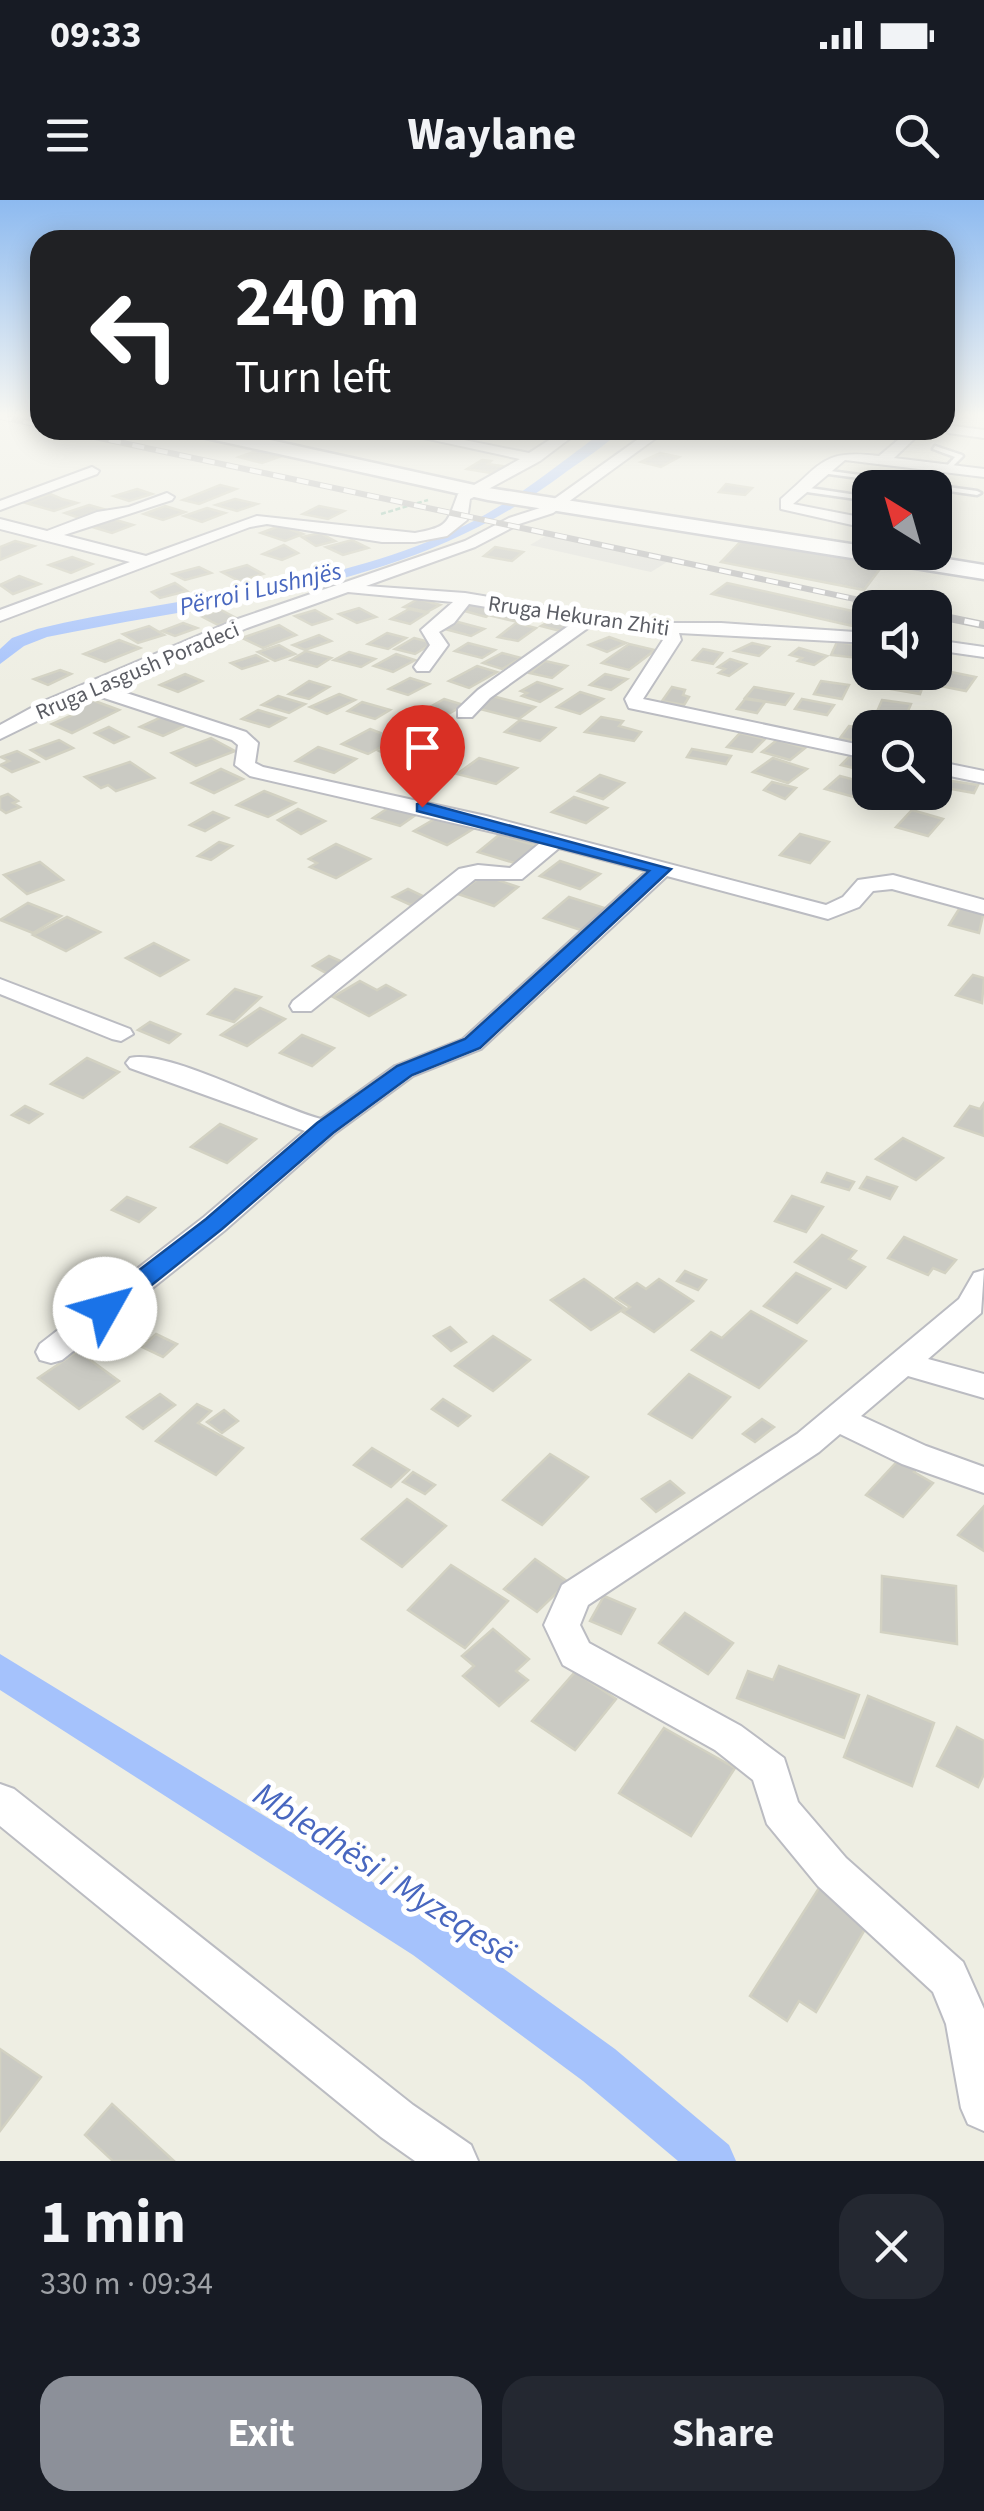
<!DOCTYPE html>
<meta charset="utf-8">
<style>
:root{--surface:#171b24;--page:#242831;--text:#f1f3f6;--muted:#9ea1a6;--accent:#8c9099}
body{margin:0;font-family:"Source Sans 3",sans-serif;background:var(--page);color:var(--text);height:100vh;display:flex;flex-direction:column;font-size:38px;white-space:nowrap}
*{box-sizing:border-box;margin:0}
p{font-size:32px;color:var(--muted)}
.icon{flex:none;width:55px;height:55px;fill:none;stroke:currentColor;stroke-width:2;stroke-linecap:round;stroke-linejoin:round}
.map{position:relative;height:1961px;overflow:hidden}
.side{display:flex;flex-direction:column;background:var(--surface);flex:1}
.side>*{flex:none}
.hud{position:absolute;left:30px;top:30px;width:925px;height:210px;border-radius:30px;box-shadow:0 5px 25px #0003;background:#202124;color:#fff;overflow:hidden}
.needle{width:65px;rotate:323deg}
.controls{position:absolute;left:852px;top:270px;display:grid;gap:20px}
.controls a{display:grid;place-items:center;width:100px;height:100px;border-radius:20px;background:var(--surface);box-shadow:0 5px 25px #0003;font-size:50px}
.pin{position:absolute;display:grid;place-items:center;width:85px;height:85px;color:#fff;margin:-102px -42px;border-radius:50% 50% 50% 0;rotate:-45deg;box-shadow:0 0 10px #0007}
.pin .icon{rotate:45deg}
.me{position:absolute;width:110px;margin:-55px;rotate:52deg;stroke-linejoin:round;filter:drop-shadow(0 0 8px #0008)}
.turn{display:flex;align-items:center;gap:35px;height:210px;padding:0 40px;font-size:45px}
.turn .icon{width:130px;height:130px;stroke-width:2.5}
.turn b{display:block;font-size:70px;line-height:85px}
.round{display:grid;place-items:center;flex:none;width:105px;height:105px;border-radius:30px;background:var(--page)}
.headline{display:flex;align-items:center;justify-content:space-between;height:170px;padding:0 40px}
h1{font-size:60px;font-weight:700;line-height:75px}
.cta{display:flex;gap:20px;margin-top:auto;padding:20px 40px}
.cta a{flex:1;height:115px;border-radius:30px;background:var(--accent);color:#fff;font-size:40px;font-weight:700;line-height:115px;text-align:center}
.cta a+a{background:var(--page);color:var(--text)}
.status{display:flex;justify-content:space-between;align-items:center;height:70px;padding:0 50px;background:var(--surface);direction:ltr}
.status svg{height:28px;fill:currentColor}
header{display:flex;justify-content:space-between;align-items:center;height:130px;padding:0 40px;background:var(--surface);font-size:45px;font-weight:700}
.map>svg:first-child{display:block}
.industrial{fill:#e1e1db}
.lines{fill:none;stroke-linecap:round;stroke-linejoin:round}
.canal{fill:#a5c2fc;fill-rule:evenodd}
.building{fill:#cacac3;stroke:#d2d1c2;stroke-width:2.5}
.service-casing{stroke:#bbbcc2;stroke-width:5}
.minor-casing{stroke:#bbbcc2;stroke-width:4}
.secondary-casing{stroke:#bcbdc4;stroke-width:5}
.path{stroke:#9ac5b1;stroke-width:2.5;stroke-dasharray:5 2.5;stroke-linecap:butt}
.service{fill:#fff;fill-rule:evenodd}
.minor{fill:#fff;fill-rule:evenodd}
.secondary{fill:#fff;fill-rule:evenodd}
.rail-far1-casing{stroke:#b6b6b7;stroke-width:6}
.rail-casing{stroke:#b6b6b7;stroke-width:8}
.rail-far1{stroke:#fff;stroke-width:4;stroke-dasharray:12;stroke-linecap:butt}
.rail{stroke:#fff;stroke-width:5;stroke-dasharray:15;stroke-linecap:butt}
.route{fill:#1a73e8;stroke:#114b97;stroke-width:2.5}
.labels{text-anchor:middle;stroke-width:10;stroke-linejoin:round;paint-order:stroke}
.far-street-label{font-size:22px;fill:#5b5d64;stroke:#fff}
.far-water-label{font-size:25px;font-style:italic;fill:#4867bf;stroke:#fff}
.near-water-label{font-size:35px;font-style:italic;fill:#4867bf;stroke:#fff}
</style>
<div class="status"><b>09:33</b><svg viewBox="0 0 49 12"><path d="M0 12V9h3v3zM5 12V6h3v6zM10 12V3h3v9zM15 12V0h3v12zM26 1h20v11H26zM47 4h2v5h-2z"/></svg></div>
<header><svg class="icon" aria-label="menu" viewBox="0 0 24 24"><path d="M4 6h16M4 12h16M4 18h16"/></svg>Waylane<svg class="icon" aria-label="search" viewBox="0 0 24 24"><circle cx="10" cy="10" r="6"/><path d="M15 15l6 6"/></svg></header>
<div class="map">
<svg width="984" height="1961" viewBox="0 0 984 1961">
<rect width="100%" height="100%" fill="#eeeee3"/>
<polygon class="industrial" points="547,335 667,362 651,372 530,345"/>
<g class="lines">
<g class="canal">
<path d="M 605,230 L 621,230 C 605,246 584,259 566,272 C 408,392 234,398 47,437 L 24,446 L 0,464 L 0,449 L 12,438 L 37,429 C 175,396 322,391 453,331 C 509,306 556,266 605,230 Z"/>
<polygon points="0,1454 443,1725 615,1849 729,1945 736,1961 678,1961 583,1881 413,1755 0,1490"/>
</g>
</g>
<g class="building">
<polygon points="259,250 282,256 262,263 239,257"/>
<polygon points="660,253 679,257 661,267 641,262"/>
<polygon points="482,260 491,261 488,264 508,267 497,274 467,269"/>
<polygon points="726,284 752,288 745,295 719,292"/>
<polygon points="220,285 236,289 199,304 183,300"/>
<polygon points="137,289 152,294 129,301 114,296"/>
<polygon points="50,294 62,299 77,303 54,311 26,303"/>
<polygon points="235,299 257,304 237,311 216,305"/>
<polygon points="89,305 103,309 79,318 65,313"/>
<polygon points="165,306 185,312 163,320 144,314"/>
<polygon points="319,306 344,311 328,319 303,314"/>
<polygon points="207,308 225,313 202,322 184,316"/>
<polygon points="109,318 133,325 112,333 89,326"/>
<polygon points="282,325 296,329 292,330 303,334 285,341 261,333"/>
<polygon points="320,333 335,341 316,346 302,337"/>
<polygon points="743,339 886,361 864,390 721,362"/>
<polygon points="352,340 368,348 343,355 326,347"/>
<polygon points="15,341 34,346 0,360 0,347"/>
<polygon points="284,345 298,353 282,360 263,354"/>
<polygon points="495,347 523,352 512,361 484,356"/>
<polygon points="72,357 92,364 71,373 49,365"/>
<polygon points="247,365 263,374 239,381 222,372"/>
<polygon points="199,367 211,373 185,380 173,374"/>
<polygon points="19,376 40,384 13,394 0,385"/>
<polygon points="175,383 187,391 160,398 152,392"/>
<polygon points="727,383 870,415 870,430 712,394"/>
<polygon points="418,399 440,405 427,412 404,407"/>
<polygon points="473,403 498,409 486,417 461,410"/>
<polygon points="359,408 376,417 357,423 339,414"/>
<polygon points="504,408 530,415 518,422 492,416"/>
<polygon points="409,409 427,413 410,424 391,419"/>
<polygon points="221,410 238,419 218,425 201,416"/>
<polygon points="315,410 331,419 312,425 295,416"/>
<polygon points="559,416 578,421 560,431 541,426"/>
<polygon points="458,422 484,429 471,436 445,429"/>
<polygon points="183,423 197,428 175,436 162,431"/>
<polygon points="516,423 536,428 518,441 498,437"/>
<polygon points="279,425 296,435 263,448 242,438"/>
<polygon points="149,426 164,435 138,443 123,434"/>
<polygon points="387,433 406,438 388,449 368,444"/>
<polygon points="319,435 331,441 305,450 293,445"/>
<polygon points="609,437 626,443 607,452 589,445"/>
<polygon points="414,438 433,443 415,454 395,449"/>
<polygon points="119,440 140,448 105,462 84,454"/>
<polygon points="837,442 864,446 858,458 831,455"/>
<polygon points="468,443 495,450 482,458 455,451"/>
<polygon points="752,443 769,447 759,456 735,451"/>
<polygon points="629,444 655,450 629,470 602,463"/>
<polygon points="279,445 295,454 275,461 258,452"/>
<polygon points="799,448 827,456 814,465 798,461 802,458 790,455"/>
<polygon points="703,449 722,453 713,464 693,460"/>
<polygon points="306,451 331,458 317,467 291,460"/>
<polygon points="349,452 375,459 361,467 334,460"/>
<polygon points="502,453 521,458 502,469 483,463"/>
<polygon points="396,454 415,460 393,472 374,466"/>
<polygon points="256,455 267,461 242,469 231,463"/>
<polygon points="730,459 746,464 729,476 719,473 725,469 718,467"/>
<polygon points="545,461 567,466 552,478 530,473"/>
<polygon points="477,466 497,472 469,488 449,481"/>
<polygon points="60,470 71,474 48,485 34,479"/>
<polygon points="951,472 976,477 966,491 940,486"/>
<polygon points="185,474 202,481 178,492 160,485"/>
<polygon points="605,474 627,479 611,490 590,485"/>
<polygon points="897,476 925,480 920,494 891,489"/>
<polygon points="410,478 429,484 408,495 389,489"/>
<polygon points="309,481 329,487 309,499 289,494"/>
<polygon points="821,481 849,485 842,499 814,494"/>
<polygon points="537,482 561,489 540,502 522,496 527,493 521,491"/>
<polygon points="672,487 685,490 683,495 689,497 684,505 662,501"/>
<polygon points="754,487 793,494 785,505 745,498"/>
<polygon points="580,492 603,499 580,514 557,507"/>
<polygon points="339,494 355,500 327,514 310,507"/>
<polygon points="278,496 305,504 289,513 262,505"/>
<polygon points="492,496 535,507 519,519 476,508"/>
<polygon points="444,499 464,505 443,517 423,511"/>
<polygon points="745,499 765,502 757,513 737,509"/>
<polygon points="802,499 834,505 827,515 795,509"/>
<polygon points="92,500 119,510 72,533 52,524 77,513 69,510"/>
<polygon points="882,500 911,504 905,518 876,514"/>
<polygon points="362,502 390,510 375,519 348,511"/>
<polygon points="258,510 285,518 269,527 242,519"/>
<polygon points="170,513 193,522 163,536 140,527"/>
<polygon points="601,517 623,521 619,526 641,532 634,541 585,532"/>
<polygon points="520,520 555,528 540,541 505,532"/>
<polygon points="849,526 870,530 870,543 840,538"/>
<polygon points="109,527 128,537 114,543 95,533"/>
<polygon points="428,527 449,538 430,544 410,533"/>
<polygon points="370,529 396,539 368,554 342,544"/>
<polygon points="740,533 765,539 752,552 727,547"/>
<polygon points="211,538 235,551 196,566 172,553"/>
<polygon points="59,540 73,548 46,559 31,550"/>
<polygon points="777,540 805,548 790,560 762,552"/>
<polygon points="404,541 421,549 397,560 379,551"/>
<polygon points="318,547 356,559 334,573 296,561"/>
<polygon points="692,549 731,556 726,564 687,557"/>
<polygon points="17,551 38,562 12,572 0,565 9,561 1,557"/>
<polygon points="855,551 870,555 870,572 841,565"/>
<polygon points="479,558 517,568 496,584 457,574"/>
<polygon points="773,558 807,569 788,583 753,572"/>
<polygon points="130,562 154,578 116,591 108,585 101,588 85,577"/>
<polygon points="221,569 243,579 214,593 192,583"/>
<polygon points="600,575 624,583 603,599 578,591"/>
<polygon points="840,576 870,584 870,586 858,598 825,589"/>
<polygon points="938,579 978,585 974,593 935,586"/>
<polygon points="772,582 796,588 785,599 764,590"/>
<polygon points="264,591 295,603 268,617 237,605"/>
<polygon points="8,594 18,601 13,603 20,607 6,613 0,609 0,597"/>
<polygon points="574,597 607,608 586,623 552,612"/>
<polygon points="394,604 420,612 400,626 373,618"/>
<polygon points="298,609 325,621 301,634 278,620"/>
<polygon points="912,610 943,619 928,636 896,627"/>
<polygon points="213,612 228,618 205,631 190,625"/>
<polygon points="440,616 473,629 447,645 414,631"/>
<polygon points="800,634 829,642 810,663 780,655"/>
<polygon points="499,635 538,646 518,664 478,652"/>
<polygon points="219,642 232,646 211,660 198,656"/>
<polygon points="336,644 370,659 336,678 310,667 317,663 309,659"/>
<polygon points="560,661 600,674 580,689 540,676"/>
<polygon points="40,662 63,680 27,694 4,675"/>
<polygon points="483,675 518,687 494,706 458,694"/>
<polygon points="408,689 425,697 411,705 393,697"/>
<polygon points="569,697 611,710 587,732 544,718"/>
<polygon points="28,703 61,716 33,733 0,720"/>
<polygon points="961,706 984,711 979,733 949,725"/>
<polygon points="67,717 100,732 66,751 33,735"/>
<polygon points="154,743 188,760 160,776 126,758"/>
<polygon points="329,756 345,763 328,774 313,766"/>
<polygon points="973,775 984,778 982,803 956,795"/>
<polygon points="360,781 377,790 386,785 405,795 369,816 333,797"/>
<polygon points="235,789 261,797 234,822 208,814"/>
<polygon points="260,808 285,819 247,846 221,835"/>
<polygon points="150,822 180,834 169,843 138,830"/>
<polygon points="302,835 334,848 312,866 280,853"/>
<polygon points="87,858 119,872 83,898 51,884"/>
<polygon points="984,903 984,936 955,926 970,906 980,909"/>
<polygon points="25,906 42,914 29,923 12,915"/>
<polygon points="220,924 256,939 227,963 191,947"/>
<polygon points="903,938 943,958 916,980 876,959"/>
<polygon points="827,973 854,982 849,990 822,982"/>
<polygon points="867,977 897,987 890,999 860,988"/>
<polygon points="792,996 823,1007 806,1032 775,1021"/>
<polygon points="127,997 155,1008 139,1022 112,1010"/>
<polygon points="822,1035 856,1051 849,1059 865,1067 846,1088 795,1062"/>
<polygon points="904,1037 956,1060 945,1073 933,1068 928,1075 888,1058"/>
<polygon points="685,1071 706,1080 698,1090 677,1081"/>
<polygon points="796,1073 830,1089 797,1123 764,1106"/>
<polygon points="584,1079 625,1108 591,1130 551,1100"/>
<polygon points="659,1079 693,1101 654,1132 623,1112 630,1107 616,1098 637,1083 646,1089"/>
<polygon points="751,1111 806,1141 759,1188 692,1150 711,1132 722,1138"/>
<polygon points="450,1127 466,1142 451,1151 434,1136"/>
<polygon points="156,1134 177,1144 163,1157 142,1147"/>
<polygon points="493,1136 530,1160 493,1191 455,1166"/>
<polygon points="78,1151 119,1181 79,1209 38,1178"/>
<polygon points="689,1174 730,1197 692,1238 649,1214"/>
<polygon points="160,1194 175,1205 143,1229 127,1217"/>
<polygon points="443,1199 470,1216 458,1226 432,1209"/>
<polygon points="197,1204 211,1211 198,1223 243,1248 216,1275 156,1241"/>
<polygon points="224,1210 238,1221 222,1233 207,1222"/>
<polygon points="762,1219 774,1227 755,1242 743,1234"/>
<polygon points="372,1248 409,1270 391,1287 354,1265"/>
<polygon points="550,1254 588,1277 542,1325 503,1300"/>
<polygon points="903,1255 920,1265 914,1272 933,1283 903,1317 866,1295"/>
<polygon points="413,1272 435,1285 425,1294 403,1282"/>
<polygon points="670,1281 684,1293 656,1312 642,1299"/>
<polygon points="407,1299 446,1326 402,1367 362,1339"/>
<polygon points="984,1306 984,1351 958,1335"/>
<polygon points="535,1359 568,1382 537,1412 504,1389"/>
<polygon points="451,1365 508,1401 465,1448 408,1410"/>
<polygon points="882,1376 956,1386 957,1444 881,1432"/>
<polygon points="604,1396 635,1409 621,1434 590,1421"/>
<polygon points="685,1413 733,1443 708,1474 659,1443"/>
<polygon points="493,1429 529,1459 516,1471 528,1480 499,1506 463,1476 474,1466 462,1456"/>
<polygon points="779,1466 859,1495 844,1538 737,1498 748,1471 773,1480"/>
<polygon points="575,1472 616,1499 575,1550 532,1521"/>
<polygon points="868,1496 934,1523 912,1586 844,1557"/>
<polygon points="957,1527 984,1541 984,1574 978,1587 937,1566"/>
<polygon points="664,1528 735,1568 691,1636 619,1593"/>
<polygon points="819,1688 870,1721 816,1812 799,1801 787,1821 750,1796"/>
<polygon points="0,1849 41,1877 0,1931"/>
<polygon points="112,1904 174,1961 113,1961 85,1935"/>
</g>
<g class="lines">
<g class="service-casing">
<g id="service">
<polygon points="935,246 962,255 963,256 950,269 946,269 946,267 955,257 933,249"/>
<polygon points="823,270 977,291 981,293 977,295 935,289 935,288 821,273"/>
<polygon points="803,287 870,297 870,301 800,291 799,289"/>
</g>
</g>
<g class="minor-casing">
<g id="minor">
<polygon points="953,226 984,230 984,238 948,233 948,227"/>
<path d="M 387,230 L 414,230 L 529,253 L 565,230 L 581,230 L 540,261 L 470,299 L 467,320 L 447,336 L 415,342 L 382,342 L 267,324 L 250,327 L 0,421 L 0,410 L 130,362 L 0,329 L 0,319 L 47,331 L 97,312 L 129,307 L 167,293 L 174,297 L 172,300 L 64,335 L 146,356 L 257,316 L 415,333 C 449,327 447,323 458,294 L 520,259 Z"/>
<path d="M 651,230 L 667,230 L 553,313 L 519,324 L 475,347 L 366,386 L 465,393 L 643,423 L 721,423 L 870,433 L 870,443 L 679,433 L 681,440 L 643,499 L 870,547 L 870,559 L 629,508 L 625,499 L 663,440 L 662,433 L 592,425 L 490,498 L 472,517 L 458,517 L 458,509 L 478,490 L 574,422 L 469,404 L 454,423 L 439,432 L 448,445 L 429,471 L 417,471 L 414,467 L 430,445 L 421,430 L 453,402 L 348,392 L 247,428 L 108,487 L 246,532 L 258,543 L 255,563 L 263,567 L 486,616 L 826,705 L 843,697 L 858,680 L 893,675 L 984,700 L 984,714 L 892,689 L 873,691 L 859,707 L 828,719 L 667,676 L 481,849 L 413,876 L 334,934 L 224,1031 L 62,1160 L 51,1163 L 40,1160 L 36,1152 L 40,1144 L 204,1017 L 305,931 L 130,868 L 126,863 L 130,858 C 167,848 277,908 321,919 L 395,866 L 463,839 L 647,671 L 559,648 L 522,679 L 475,679 L 311,811 L 293,811 L 290,806 L 293,801 L 459,669 L 478,665 L 510,668 L 540,643 L 250,576 L 235,565 L 238,545 L 232,540 L 92,494 L 0,539 L 0,525 L 42,502 L 235,420 L 465,341 L 509,318 L 543,307 Z"/>
<path d="M 876,230 L 895,230 L 914,239 L 894,258 L 984,269 L 984,277 L 845,260 L 793,304 L 870,319 L 870,329 L 781,309 L 781,299 C 822,264 822,249 879,256 L 898,240 Z"/>
<polygon points="92,267 99,271 97,274 0,310 0,301"/>
<polygon points="935,440 984,447 984,457 935,450"/>
<polygon points="935,561 984,571 984,583 935,573"/>
<polygon points="0,779 130,829 133,834 121,841 112,839 0,794"/>
<polygon points="984,1070 981,1113 928,1159 984,1174 984,1198 908,1176 861,1216 926,1246 984,1267 984,1293 902,1264 840,1234 819,1252 588,1405 580,1425 589,1443 741,1526 784,1558 798,1602 846,1658 963,1762 984,1809 984,1931 968,1924 961,1908 946,1824 933,1792 818,1686 767,1624 753,1580 715,1550 563,1465 544,1425 562,1385 797,1234 959,1099 974,1073"/>
<polygon points="0,1584 14,1589 413,1905 471,1945 478,1961 415,1961 381,1937 0,1626"/>
</g>
</g>
<g class="secondary-casing">
<polygon id="secondary" points="187,230 224,230 488,288 870,347 870,352 904,352 984,365 984,379 488,300 197,236"/>
</g>
<polyline class="path" points="381,314 428,300"/>
<use href="#service" class="service"/>
<use href="#minor" class="minor"/>
<use href="#secondary" class="secondary"/>
<g class="rail-far1-casing">
<g id="rail-far1">
<polyline points="0,217 40,225"/>
<polyline points="62,230 897,408"/>
</g>
</g>
<g class="rail-casing">
<polyline id="rail" points="935,415 984,425"/>
</g>
<use href="#rail-far1" class="rail-far1"/>
<use href="#rail" class="rail"/>
</g>
<linearGradient id="sky" x2="0" y2="1"><stop stop-color="#8dbaf0"/><stop offset="0.44" stop-color="#f7f7f2"/><stop offset="1" stop-color="#f7f7f2" stop-opacity="0"/></linearGradient>
<rect width="984" height="488" fill="url(#sky)"/>
<polygon class="route" points="422,602 671,669 480,848 412,875 333,933 222,1029 114,1115 96,1115 93,1109 96,1103 206,1019 317,923 397,866 465,839 649,671 417,611 417,604"/>
<g class="labels">
<g class="far-street-label">
<text transform="translate(579 415) rotate(8)" y="8">Rruga Hekuran Zhiti</text>
<text transform="translate(137 470) rotate(-23)" y="8">Rruga Lasgush Poradeci</text>
</g>
<g class="far-water-label">
<text transform="translate(260 388) rotate(-13)" y="9">Përroi i Lushnjës</text>
</g>
<g class="near-water-label">
<text transform="translate(385 1673) rotate(33)" y="12">Mbledhësi i Myzeqesë</text>
</g>
</g>
</svg>
<div class="controls">
<a><svg class="needle" viewBox="-14 -14 28 28"><path d="M0-13l5 13h-10z" fill="#e53935"/><path d="M0 13l5-13h-10z" fill="#9ea1a6"/></svg></a>
<a><svg class="icon" aria-label="sound" viewBox="0 0 24 24"><path d="M4 9h4l5-4v14l-5-4H4zM17 9q2 3 0 6"/></svg></a>
<a><svg class="icon" aria-label="search" viewBox="0 0 24 24"><circle cx="10" cy="10" r="6"/><path d="M15 15l6 6"/></svg></a>
</div>
<div class="pin" style="left:422px;top:607px;background:#d93025"><svg class="icon" aria-label="arrive" viewBox="0 0 24 24"><path d="M6 21V4h12l-3 4 3 4H6"/></svg></div>
<svg class="me" style="left:105px;top:1109px" viewBox="-20 -20 40 40"><circle r="19" fill="#fff"/><path d="M0-13L10 11 0 6-10 11z" fill="#1a73e8"/></svg>
<div class="hud">
<div class="turn"><svg class="icon" aria-label="left" viewBox="0 0 24 24"><path d="M17 20v-9H6M10 6l-5 5 5 5"/></svg><div><b>240 m</b>Turn left</div></div>
</div>
</div>
<section class="side">
<div class="headline"><div><h1>1 min</h1><p>330 m · 09:34</p></div><a class="round"><svg class="icon" aria-label="close" viewBox="0 0 24 24"><path d="M6 6l12 12M18 6L6 18"/></svg></a></div>
<div class="cta"><a>Exit</a><a>Share</a></div>
</section>
